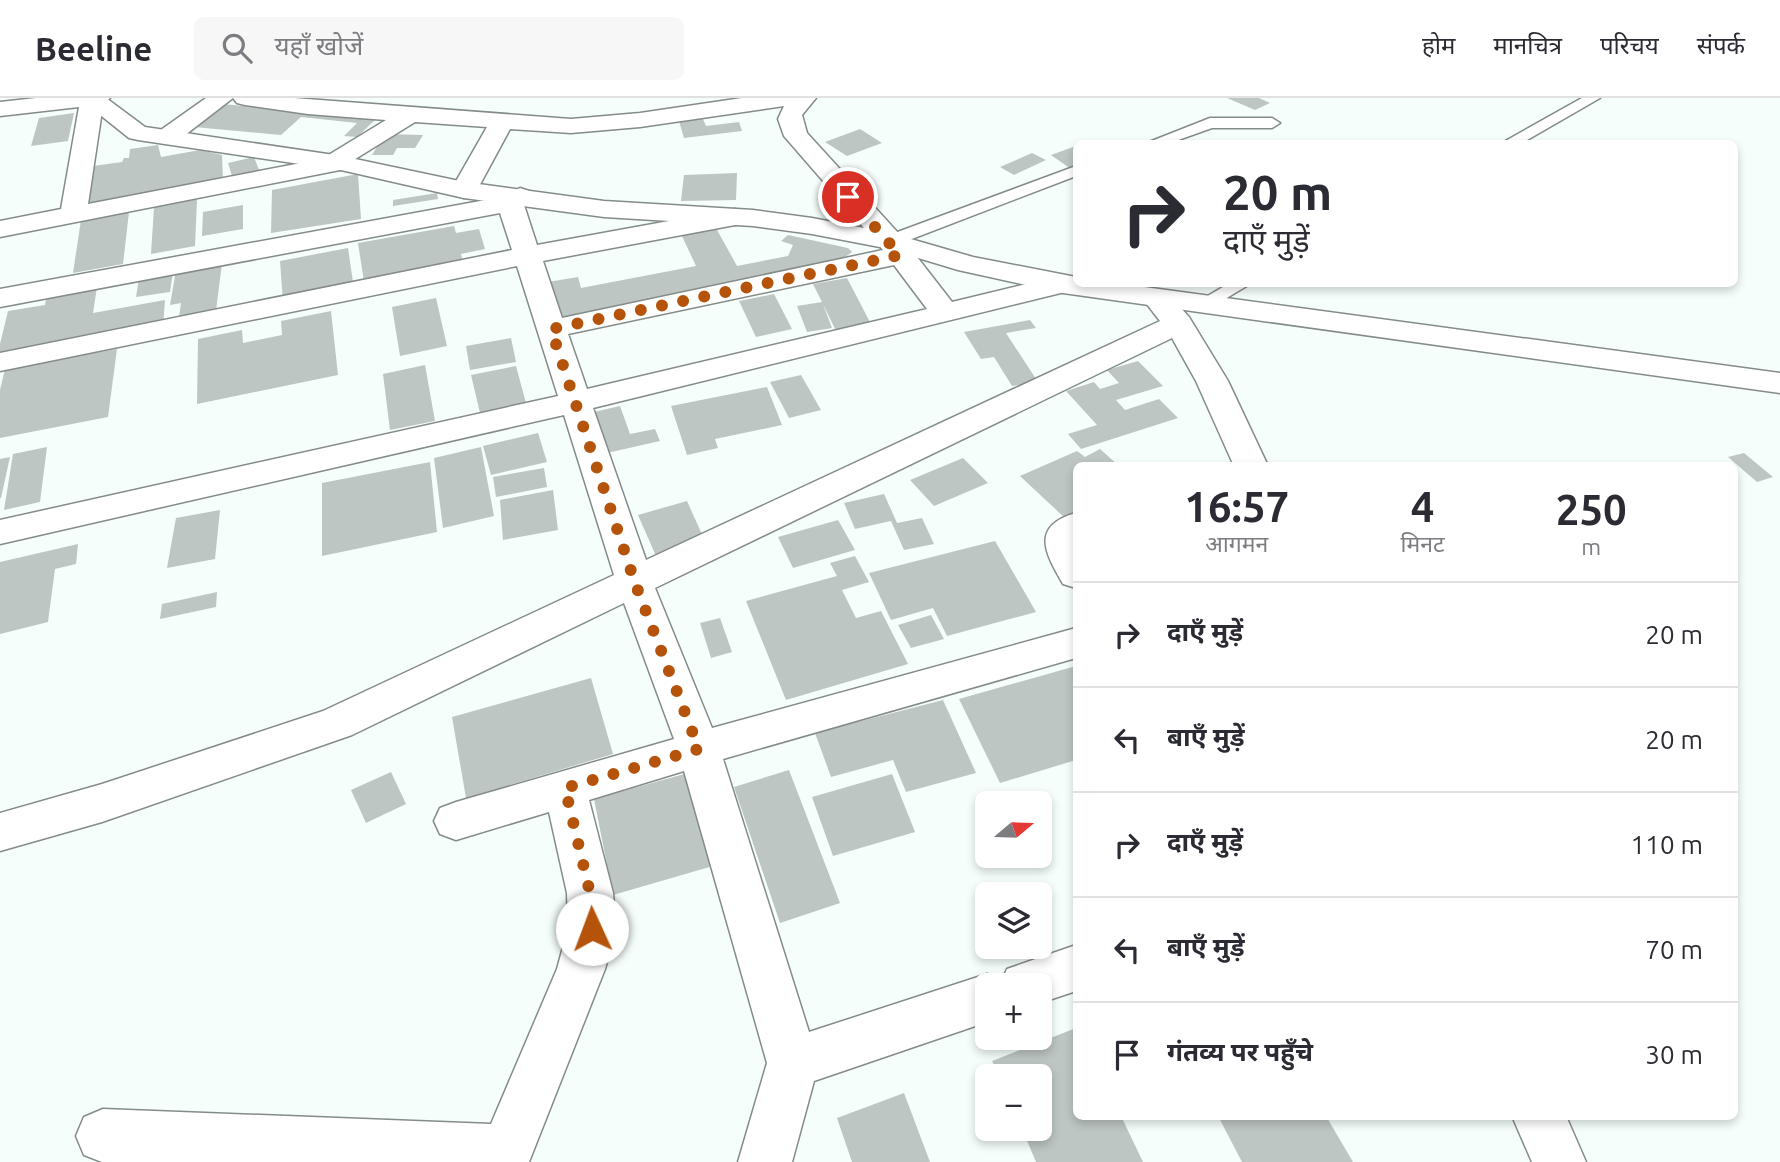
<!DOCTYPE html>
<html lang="hi">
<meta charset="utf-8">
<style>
:root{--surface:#fff;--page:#f7f7f7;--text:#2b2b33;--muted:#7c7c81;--line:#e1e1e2}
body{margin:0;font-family:Ubuntu,"Noto Sans Devanagari",sans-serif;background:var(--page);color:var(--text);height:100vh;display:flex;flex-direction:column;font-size:26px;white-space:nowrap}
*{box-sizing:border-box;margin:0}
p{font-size:23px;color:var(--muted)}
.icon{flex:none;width:38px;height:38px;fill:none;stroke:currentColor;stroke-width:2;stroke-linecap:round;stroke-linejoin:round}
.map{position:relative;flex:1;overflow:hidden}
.panel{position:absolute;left:1073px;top:364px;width:665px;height:658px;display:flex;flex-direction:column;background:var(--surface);border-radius:10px;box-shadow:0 4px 10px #0003}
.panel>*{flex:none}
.hud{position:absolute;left:1073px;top:42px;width:665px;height:147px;border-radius:10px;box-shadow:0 4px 10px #0003;background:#fff;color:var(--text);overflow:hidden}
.needle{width:46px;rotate:71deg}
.tools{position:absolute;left:975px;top:693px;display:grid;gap:14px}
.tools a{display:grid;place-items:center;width:77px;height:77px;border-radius:10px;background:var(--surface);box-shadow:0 4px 10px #0003;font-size:35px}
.pin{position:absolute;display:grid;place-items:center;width:60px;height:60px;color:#fff;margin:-30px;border:4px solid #fff;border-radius:50%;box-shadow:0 2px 7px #0007}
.me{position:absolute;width:77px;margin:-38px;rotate:358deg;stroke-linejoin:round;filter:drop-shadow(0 0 5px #0008)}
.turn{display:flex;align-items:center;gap:24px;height:147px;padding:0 35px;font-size:32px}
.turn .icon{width:91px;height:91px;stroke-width:2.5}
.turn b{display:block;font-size:49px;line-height:60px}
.eta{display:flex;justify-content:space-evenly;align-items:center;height:119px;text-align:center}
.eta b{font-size:42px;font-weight:700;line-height:49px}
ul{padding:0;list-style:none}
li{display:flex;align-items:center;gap:21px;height:105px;padding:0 35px;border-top:2px solid var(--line)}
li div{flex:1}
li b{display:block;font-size:26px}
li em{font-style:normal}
header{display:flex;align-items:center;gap:42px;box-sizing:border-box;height:98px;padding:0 35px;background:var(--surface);border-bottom:2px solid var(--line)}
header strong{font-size:33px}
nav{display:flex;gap:38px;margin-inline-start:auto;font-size:24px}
.search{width:490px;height:63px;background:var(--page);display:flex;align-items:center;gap:18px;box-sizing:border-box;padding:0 24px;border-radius:10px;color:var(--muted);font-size:26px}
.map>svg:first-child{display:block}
.building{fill:#bdc6c2}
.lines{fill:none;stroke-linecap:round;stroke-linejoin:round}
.lane-casing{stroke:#848c88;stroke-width:3}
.street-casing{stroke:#848c88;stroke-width:3}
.secondary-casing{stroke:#848c88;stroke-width:3}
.lane{fill:#fff;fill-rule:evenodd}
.street{fill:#fff;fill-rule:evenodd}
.secondary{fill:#fff;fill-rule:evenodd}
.route{stroke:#b45309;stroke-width:12;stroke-dasharray:0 21.6}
</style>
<header>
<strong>Beeline</strong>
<div class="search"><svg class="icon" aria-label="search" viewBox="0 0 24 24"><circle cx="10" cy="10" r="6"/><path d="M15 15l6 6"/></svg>यहाँ खोजें</div>
<nav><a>होम</a><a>मानचित्र</a><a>परिचय</a><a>संपर्क</a></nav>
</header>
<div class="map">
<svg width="1780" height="1064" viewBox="0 0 1780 1064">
<rect width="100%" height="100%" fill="#f5fefa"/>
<g class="building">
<polygon points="1227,0 1259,0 1270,5 1255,12"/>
<polygon points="223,6 376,21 357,39 344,38 357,25 301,19 281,37 194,29"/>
<polygon points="74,15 68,43 31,48 39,20"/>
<polygon points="703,21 706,28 739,24 742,33 684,40 679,23"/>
<polygon points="860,31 882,45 847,58 825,44"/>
<polygon points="385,36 423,37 415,50 397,50 393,57 372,57"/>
<polygon points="158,47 161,59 200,52 222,57 223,83 86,106 93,68 122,64 124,60 129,60 130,51"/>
<polygon points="1076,48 1076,69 1071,71 1051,57"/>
<polygon points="1032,55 1046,62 1014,77 1000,69"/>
<polygon points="254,59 259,72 232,78 228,65"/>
<polygon points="737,75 736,102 681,103 684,77"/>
<polygon points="358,76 361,121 271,135 272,92"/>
<polygon points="437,95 438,101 393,108 393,102"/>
<polygon points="197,101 195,148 151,156 154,109"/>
<polygon points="243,107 243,131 202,138 203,114"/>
<polygon points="129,114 123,166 73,175 81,122"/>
<polygon points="454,128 456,135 479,131 485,151 461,156 463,165 365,190 358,145"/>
<polygon points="716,130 737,168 788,158 793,147 781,143 788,137 848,150 852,154 844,160 555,222 548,184 578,179 581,190 696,168 681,136"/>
<polygon points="348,150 354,191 283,204 280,163"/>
<polygon points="222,165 216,213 179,219 181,205 170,207 176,172"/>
<polygon points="173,174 170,194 136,199 139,180"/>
<polygon points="847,180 872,228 837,235 823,206 832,230 807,234 797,208 822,204 813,186"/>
<polygon points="97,189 93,215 165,202 163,229 0,258 0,246 8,213 45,207 46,201 61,198 62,195"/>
<polygon points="774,196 792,231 756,239 739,203"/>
<polygon points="436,200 447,248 400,258 392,209"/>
<polygon points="331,213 338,277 197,306 198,241 242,232 243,245 282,237 281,223"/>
<polygon points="1030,222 1036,230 1006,235 1038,284 1012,288 994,259 981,261 964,234"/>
<polygon points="511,240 516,264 470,272 466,248"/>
<polygon points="117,251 108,319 0,340 0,292 5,271"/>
<polygon points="1138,263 1163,288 1116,302 1125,312 1159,301 1178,320 1081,351 1068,336 1097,327 1066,293 1094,284 1100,291 1119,285 1107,272"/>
<polygon points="425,267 435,323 390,332 383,276"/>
<polygon points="516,268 526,305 480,315 471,277"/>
<polygon points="801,277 821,312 789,320 770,284"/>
<polygon points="767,289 782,327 715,341 718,350 687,357 671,308"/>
<polygon points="620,308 630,336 655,331 660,343 607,355 594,314"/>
<polygon points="538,335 547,364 491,377 483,348"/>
<polygon points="47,349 40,404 4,412 13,356"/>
<polygon points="481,349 494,418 443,430 434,360"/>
<polygon points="1100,351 1119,368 1076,368 1076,417 1067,422 1020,378 1077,353 1085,359"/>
<polygon points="1744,355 1773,379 1757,384 1728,359"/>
<polygon points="10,359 1,400 0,400 0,361"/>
<polygon points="963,360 988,385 934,408 910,382"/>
<polygon points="430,364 437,434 322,458 322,385"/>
<polygon points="544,370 547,389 496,399 493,379"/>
<polygon points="553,392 558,432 503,442 500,402"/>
<polygon points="884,396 897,425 922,420 934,446 904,452 891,423 855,431 844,405"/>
<polygon points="687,403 705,443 656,458 638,417"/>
<polygon points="220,412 215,461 167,470 176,420"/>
<polygon points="838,422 855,452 793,470 778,439"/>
<polygon points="995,443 1036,514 947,538 933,510 891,522 869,475"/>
<polygon points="78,446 76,466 55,471 48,524 0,536 0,464"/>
<polygon points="855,458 869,484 842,492 856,520 881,513 908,566 786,602 746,503 837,478 830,465"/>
<polygon points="217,494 216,509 160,521 162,506"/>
<polygon points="931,517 944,541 911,550 898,527"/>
<polygon points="720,520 732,554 711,560 700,525"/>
<polygon points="1076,568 1076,662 1000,685 959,601"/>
<polygon points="591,580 613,656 466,700 452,619"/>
<polygon points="943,602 976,675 906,694 893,662 831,679 815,635"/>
<polygon points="789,672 840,805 780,825 734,689"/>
<polygon points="391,674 406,706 366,725 351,692"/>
<polygon points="688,675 713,768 613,797 594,701"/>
<polygon points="892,676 915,734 833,758 812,699"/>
<polygon points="1076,930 1076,1018 1121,1018 1143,1064 1036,1064 1022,1031 1040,1031 1040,978 999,978 992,963"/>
<polygon points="904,995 930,1064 852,1064 837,1020"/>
<polygon points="1218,1018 1326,1018 1353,1064 1242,1064"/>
</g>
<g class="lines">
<g class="lane-casing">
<g id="lane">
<polygon points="1582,0 1600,0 1520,46 1500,46"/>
<polygon points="1210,20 1272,20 1280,25 1272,30 1212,30 1167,46 1144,46"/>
<polygon points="1076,68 1076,78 896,147 890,148 881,143 884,139"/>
<polygon points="1228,186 1250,186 1210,210 1203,212 1194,206"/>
</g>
</g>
<g class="street-casing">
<g id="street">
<path d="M 36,0 L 110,0 L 103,6 L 88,106 L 322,61 L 386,22 L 308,16 L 245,7 L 237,5 L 233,0 L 294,0 L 571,21 L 640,15 L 742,0 L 816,0 L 802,17 L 807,35 L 900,137 L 952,204 L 1063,177 L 1073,180 L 1077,186 L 1073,192 L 593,310 L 646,462 L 1160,223 L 1146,205 L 1151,199 L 1161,196 L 1171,199 L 1189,219 L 1228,283 L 1268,368 L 1234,368 L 1196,283 L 1172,240 L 655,490 L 712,630 L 1076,530 L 1076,560 L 723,661 L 809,934 L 987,876 L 1002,882 L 1007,871 L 1076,847 L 1076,893 L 1040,905 L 1040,887 L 987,887 L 987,924 L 814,983 L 792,1064 L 738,1064 L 767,965 L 684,673 L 589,702 L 613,795 L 616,831 L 605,871 L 529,1064 L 102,1064 L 84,1057 L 76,1038 L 84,1019 L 103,1011 L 491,1026 L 557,871 L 568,831 L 567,795 L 549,714 L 456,742 L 440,736 L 434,723 L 440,710 L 456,704 L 674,641 L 624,505 L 352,637 L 102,724 L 0,753 L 0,715 L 102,686 L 323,613 L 614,477 L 564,317 L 0,446 L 0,422 L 558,298 L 517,168 L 0,273 L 0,255 L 512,152 L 500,115 L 0,209 L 0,191 L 502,99 L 520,90 L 529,93 L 533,98 L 524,107 L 537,147 L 735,111 L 744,113 L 748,119 L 744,125 L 735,127 L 543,163 L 562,220 L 883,152 L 784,38 L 778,21 L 784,8 L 640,29 L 571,35 L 510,31 L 477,92 L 473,97 L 464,100 L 455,97 L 451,92 L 487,29 L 415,24 L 352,63 L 350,70 L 0,139 L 0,123 L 61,111 L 79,9 L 0,18 L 0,4 ZM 894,167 L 927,211 L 587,291 L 568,236 Z"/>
<polygon points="206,0 233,0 176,44 167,46 158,44 155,39 158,34"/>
<path d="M 1076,415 L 1076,490 L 1063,486 C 1045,455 1030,428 1076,415 Z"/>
<polygon points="1512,1018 1566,1018 1586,1064 1532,1064"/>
</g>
</g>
<g class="secondary-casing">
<polygon id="secondary" points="79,0 106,0 145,29 341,58 464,84 604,103 753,112 812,120 890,135 973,159 1076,179 1076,186 1122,186 1780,275 1780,295 1063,195 958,172 885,150 812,136 753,128 604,119 464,100 341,72 138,42 129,40"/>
</g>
<use href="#lane" class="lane"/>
<use href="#street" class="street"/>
<use href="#secondary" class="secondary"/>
</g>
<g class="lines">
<polyline class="route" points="592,831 590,795 565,690 699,651 635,485 551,231 900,157 848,99"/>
</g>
</svg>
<div class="tools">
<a><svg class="needle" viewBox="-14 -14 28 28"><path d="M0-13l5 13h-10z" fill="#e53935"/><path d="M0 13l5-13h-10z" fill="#7c7c81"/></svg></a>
<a><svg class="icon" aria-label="layers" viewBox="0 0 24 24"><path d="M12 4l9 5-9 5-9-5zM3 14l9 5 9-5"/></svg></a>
<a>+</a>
<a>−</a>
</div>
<div class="pin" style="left:848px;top:99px;background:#d93025"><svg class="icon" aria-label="arrive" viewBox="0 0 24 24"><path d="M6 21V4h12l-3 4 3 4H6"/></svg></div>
<svg class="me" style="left:592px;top:831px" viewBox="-20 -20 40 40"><circle r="19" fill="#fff"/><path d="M0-13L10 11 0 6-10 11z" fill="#b45309"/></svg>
<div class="hud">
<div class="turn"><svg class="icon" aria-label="right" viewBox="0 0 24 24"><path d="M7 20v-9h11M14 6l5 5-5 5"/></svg><div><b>20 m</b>दाएँ मुड़ें</div></div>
</div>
<section class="panel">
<div class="eta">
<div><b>16:57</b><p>आगमन</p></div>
<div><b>4</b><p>मिनट</p></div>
<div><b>250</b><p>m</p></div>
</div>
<ul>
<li><svg class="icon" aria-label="right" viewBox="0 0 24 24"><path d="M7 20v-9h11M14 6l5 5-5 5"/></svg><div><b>दाएँ मुड़ें</b></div><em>20 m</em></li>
<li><svg class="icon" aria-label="left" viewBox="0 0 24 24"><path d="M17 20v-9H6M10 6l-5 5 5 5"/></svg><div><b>बाएँ मुड़ें</b></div><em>20 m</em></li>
<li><svg class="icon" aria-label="right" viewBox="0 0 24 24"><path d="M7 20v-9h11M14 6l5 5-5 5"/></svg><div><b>दाएँ मुड़ें</b></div><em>110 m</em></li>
<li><svg class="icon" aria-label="left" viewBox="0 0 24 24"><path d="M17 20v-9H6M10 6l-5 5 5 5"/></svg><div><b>बाएँ मुड़ें</b></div><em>70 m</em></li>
<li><svg class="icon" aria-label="arrive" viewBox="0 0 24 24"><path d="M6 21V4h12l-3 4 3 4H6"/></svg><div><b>गंतव्य पर पहुँचे</b></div><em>30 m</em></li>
</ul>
</section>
</div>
